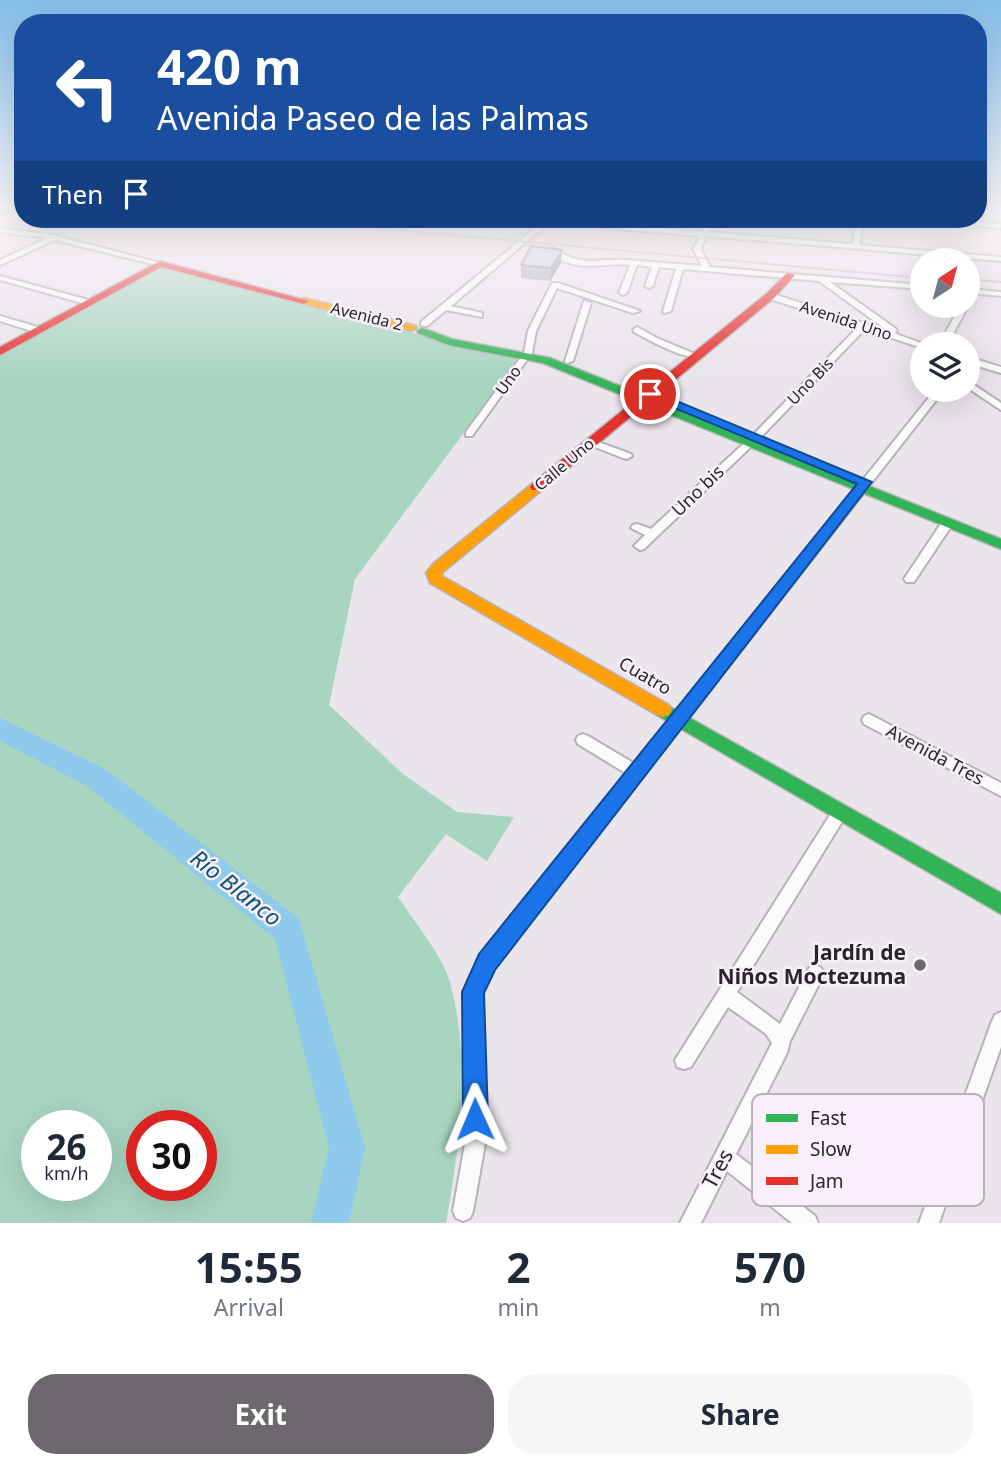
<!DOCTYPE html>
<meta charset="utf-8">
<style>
:root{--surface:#fff;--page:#f6f6f7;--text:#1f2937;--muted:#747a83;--accent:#6d686e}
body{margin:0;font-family:"Noto Sans",sans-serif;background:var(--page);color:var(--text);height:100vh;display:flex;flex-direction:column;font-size:26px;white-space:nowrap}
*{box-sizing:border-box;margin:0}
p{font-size:23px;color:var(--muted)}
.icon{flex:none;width:38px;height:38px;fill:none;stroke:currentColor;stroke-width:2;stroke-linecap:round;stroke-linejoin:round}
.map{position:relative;height:1223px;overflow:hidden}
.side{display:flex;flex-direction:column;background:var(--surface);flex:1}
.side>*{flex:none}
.guide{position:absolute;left:14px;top:14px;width:973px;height:214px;border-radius:28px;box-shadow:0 7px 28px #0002;background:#1a4fa0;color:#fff;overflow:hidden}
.needle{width:46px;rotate:36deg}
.tools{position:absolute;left:910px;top:248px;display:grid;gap:14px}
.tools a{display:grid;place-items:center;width:70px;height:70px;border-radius:50%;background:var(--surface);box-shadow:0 7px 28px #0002;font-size:35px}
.speed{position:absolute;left:21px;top:1110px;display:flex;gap:14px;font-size:35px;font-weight:700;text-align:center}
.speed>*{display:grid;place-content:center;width:91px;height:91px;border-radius:50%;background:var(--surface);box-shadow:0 7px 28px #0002;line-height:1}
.speed small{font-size:18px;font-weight:400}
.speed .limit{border:10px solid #d22;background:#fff;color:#111}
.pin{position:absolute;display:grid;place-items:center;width:60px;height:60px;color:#fff;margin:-30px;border:4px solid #fff;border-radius:50%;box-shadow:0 2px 7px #0007}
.me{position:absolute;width:77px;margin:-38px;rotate:359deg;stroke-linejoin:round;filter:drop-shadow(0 0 5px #0008)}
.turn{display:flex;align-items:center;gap:24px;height:147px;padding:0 28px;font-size:32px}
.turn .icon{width:91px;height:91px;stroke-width:2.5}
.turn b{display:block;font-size:49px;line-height:60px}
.then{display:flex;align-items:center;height:66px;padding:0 28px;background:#0003;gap:14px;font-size:26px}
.eta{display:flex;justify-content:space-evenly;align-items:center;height:119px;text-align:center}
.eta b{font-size:42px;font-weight:700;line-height:49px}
.primary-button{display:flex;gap:14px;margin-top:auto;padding:14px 28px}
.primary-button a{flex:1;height:80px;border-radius:28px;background:var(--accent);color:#fff;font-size:28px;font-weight:700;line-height:80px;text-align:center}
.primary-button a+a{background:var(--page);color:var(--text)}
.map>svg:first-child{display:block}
.forest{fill:#a7d5c0;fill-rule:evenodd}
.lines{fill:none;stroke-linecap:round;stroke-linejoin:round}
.river{fill:#8ecaeb;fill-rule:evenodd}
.street-casing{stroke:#b6b2b7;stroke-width:4}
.fast-casing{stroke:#b6b2b7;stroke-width:3}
.slow-casing{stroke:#b6b2b7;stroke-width:3}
.jam-casing{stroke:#b6b2b7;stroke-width:3}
.street{fill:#fcfbfc;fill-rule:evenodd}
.fast{fill:#30b455;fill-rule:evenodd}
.slow{fill:#ff9f0a;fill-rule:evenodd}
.jam{fill:#e5322d;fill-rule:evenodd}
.rail{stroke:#c1c0c1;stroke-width:2}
.wall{fill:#b3afbe}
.shaded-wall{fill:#928f9b}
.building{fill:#d0ccdd;stroke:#928f9b;stroke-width:2}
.route{fill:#1a73e8;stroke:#114b97;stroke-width:2}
.poi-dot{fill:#6d686e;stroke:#f9effb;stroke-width:2.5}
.labels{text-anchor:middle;stroke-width:5;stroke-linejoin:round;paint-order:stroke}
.far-street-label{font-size:16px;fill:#29262a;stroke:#f9effb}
.street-label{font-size:18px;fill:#29262a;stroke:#f9effb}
.near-poi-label{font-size:21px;font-weight:bold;fill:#29262a;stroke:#f9effb;text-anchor:end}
.near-street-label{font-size:21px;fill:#29262a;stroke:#f9effb}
.near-water-label{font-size:23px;font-style:italic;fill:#0d5574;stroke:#f9effb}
.key{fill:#f9effb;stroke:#bbb3bc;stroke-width:2}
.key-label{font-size:19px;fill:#29262a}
</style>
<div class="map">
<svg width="1001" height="1223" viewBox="0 0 1001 1223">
<rect width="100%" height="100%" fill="#eae4eb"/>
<path class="forest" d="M 161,267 L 518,360 L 355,579 L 329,705 L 403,774 L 457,812 L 514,817 L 487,861 L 446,834 L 398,897 C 411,917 443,957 449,979 C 472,1059 460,1142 446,1223 L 0,1223 L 0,356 ZM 37,1125 L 96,1125 L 96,1185 L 37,1185 ZM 142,1125 L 201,1125 L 201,1185 L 142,1185 Z"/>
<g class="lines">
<g class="river">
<polygon points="980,208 1001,209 1001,217 982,211"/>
<polygon points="0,718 107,770 299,919 365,1148 349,1223 311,1223 329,1148 275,939 87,786 0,741"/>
</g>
<g class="street-casing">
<g id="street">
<path d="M 546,219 L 569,219 L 702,232 L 708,219 L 714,219 L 708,232 L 852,244 L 858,219 L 864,219 L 859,245 L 1001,257 L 1001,261 L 706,236 L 701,249 L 710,267 L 922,285 L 922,289 L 830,282 L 896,329 L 897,331 L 894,333 L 926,345 L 922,345 L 922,348 L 865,329 L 759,439 L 644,549 L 640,550 L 634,546 L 645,535 L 631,528 L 633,525 L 637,524 L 651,529 L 753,435 L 858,327 L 767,298 L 767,294 L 773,294 L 888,331 L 819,281 L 683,269 L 671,311 L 664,313 L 663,311 L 676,269 L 659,267 L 653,286 L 649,288 L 645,286 L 652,267 L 637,265 L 627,293 L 623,295 L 619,293 L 630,265 C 598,262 575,275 547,250 L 554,248 C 581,268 596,258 626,260 C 652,262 677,264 702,266 L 693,249 L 700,236 L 619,229 L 552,220 L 451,306 L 482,313 L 482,317 L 446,310 L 427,326 L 421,326 L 421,322 Z"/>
<polygon points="920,219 1001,224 1001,228 923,221"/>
<polygon points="0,228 53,235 164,264 160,266 55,240 0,265 0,260 47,238 0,232"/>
<polygon points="0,276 92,301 93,303 89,305 0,280"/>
<polygon points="552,283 558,283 640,311 633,313 557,288 536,331 532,353 472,436 466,436 466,432 524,353 528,331"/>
<polygon points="968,289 1001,292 1001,296 968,293"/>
<polygon points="584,301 591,303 573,361 566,363 565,361"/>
<polygon points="960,306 968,306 947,345 939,345"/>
<polygon points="0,316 41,328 42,330 38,333 0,321"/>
<path d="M 637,327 L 659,339 L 700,356 C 688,362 647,339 634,332 L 633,330 Z"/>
<polygon points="968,357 1001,367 1001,373 968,363"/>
<polygon points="968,381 1001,403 1001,410 968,388"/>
<polygon points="935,390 944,390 493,968 482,993 485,1144 473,1211 470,1218 463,1221 456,1218 453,1211 465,1144 464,992 481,956 627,774 578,744 576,740 578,736 583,734 588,736 635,764"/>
<polygon points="590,439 631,454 632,456 627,459 623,458 587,444 587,440"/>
<polygon points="948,518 954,522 914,582 906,582 904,579 944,519"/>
<polygon points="869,714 1001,783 1001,796 864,724 862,720 864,716"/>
<polygon points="840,805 845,807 848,812 845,817 737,992 780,1024 809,968 815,965 821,968 824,974 790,1041 787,1053 736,1154 815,1216 818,1223 792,1223 727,1171 701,1223 680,1223 772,1043 766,1034 728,1007 691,1067 684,1069 677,1067 675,1060 835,807"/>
<polygon points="1001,1012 1001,1047 939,1223 919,1223 992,1021 995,1015"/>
</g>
</g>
<g class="fast-casing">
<g id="fast">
<polygon points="422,328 452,339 550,358 1001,539 1001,549 543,363 449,345 418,333 417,331"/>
<polygon points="663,703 1001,893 1001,914 657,715 654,710 657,705"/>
</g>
</g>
<g class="slow-casing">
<g id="slow">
<polygon points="304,298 416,326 417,328 412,331 300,303 300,299"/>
<polygon points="537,483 542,484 544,487 542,490 443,572 442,576 669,705 672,710 669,715 663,717 657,715 430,583 426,573 433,564 532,484"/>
</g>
</g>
<g class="jam-casing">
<g id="jam">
<polygon points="160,261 309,301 304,304 161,267 0,355 0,347"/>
<polygon points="787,273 795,275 774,298 542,490 532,490 530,487 532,484 766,294"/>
</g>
</g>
<use href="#street" class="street"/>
<use href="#fast" class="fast"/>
<use href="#slow" class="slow"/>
<use href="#jam" class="jam"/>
<g class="rail">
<polyline points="276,219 922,278"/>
<polyline points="968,279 1001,282"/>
</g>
</g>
<polygon class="wall" points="561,263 550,281 521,278 521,265"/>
<polygon class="shaded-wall" points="562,250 561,263 550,281 551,268"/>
<polygon class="building" points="531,246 562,250 551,268 521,265"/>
<linearGradient id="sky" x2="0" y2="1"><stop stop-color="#84bde9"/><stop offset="0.55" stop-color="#f6f3f6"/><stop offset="1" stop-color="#f6f3f6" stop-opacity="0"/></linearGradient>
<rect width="1001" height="379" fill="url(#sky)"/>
<polygon class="route" points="650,390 872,482 495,970 484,993 488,1119 484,1128 475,1132 466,1128 463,1119 462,992 479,954 857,484 646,396 646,391"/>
<circle class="poi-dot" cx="920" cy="965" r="7"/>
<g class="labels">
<g class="far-street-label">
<text transform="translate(367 316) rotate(14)" y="6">Avenida 2</text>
<text transform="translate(846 320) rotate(18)" y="6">Avenida Uno</text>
<text transform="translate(508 380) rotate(-54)" y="6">Uno</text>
<text transform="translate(810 381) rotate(-46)" y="6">Uno Bis</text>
<text transform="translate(564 464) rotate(-40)" y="6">Calle Uno</text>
</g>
<g class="street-label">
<text transform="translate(698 491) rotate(-44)" y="6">Uno bis</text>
<text transform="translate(645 676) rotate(30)" y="6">Cuatro</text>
<text transform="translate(935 755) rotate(28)" y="6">Avenida Tres</text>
</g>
<g class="near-poi-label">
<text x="906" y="960">Jardín de<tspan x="906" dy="24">Niños Moctezuma</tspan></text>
</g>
<g class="near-street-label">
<text transform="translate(718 1169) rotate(-62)" y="7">Tres</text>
</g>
<g class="near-water-label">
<text transform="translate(236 888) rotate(38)" y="8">Río Blanco</text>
</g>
</g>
<rect x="752" y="1094" width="232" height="112" rx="10" class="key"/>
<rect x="766" y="1114" width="32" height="8" fill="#30b455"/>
<rect x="766" y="1145" width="32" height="9" fill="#ff9f0a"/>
<rect x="766" y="1177" width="32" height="8" fill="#e5322d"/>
<g class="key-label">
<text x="810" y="1125">Fast</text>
<text x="810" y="1156">Slow</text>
<text x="810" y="1188">Jam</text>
</g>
</svg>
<div class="tools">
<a><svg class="needle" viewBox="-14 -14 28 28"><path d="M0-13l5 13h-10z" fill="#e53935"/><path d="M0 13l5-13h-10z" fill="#747a83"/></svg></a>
<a><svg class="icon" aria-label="layers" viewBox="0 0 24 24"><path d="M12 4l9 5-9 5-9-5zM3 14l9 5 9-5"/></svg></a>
</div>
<div class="speed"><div>26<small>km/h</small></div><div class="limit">30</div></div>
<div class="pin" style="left:650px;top:394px;background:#d93025"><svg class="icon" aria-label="arrive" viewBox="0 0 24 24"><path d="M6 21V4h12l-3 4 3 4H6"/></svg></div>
<svg class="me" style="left:475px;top:1119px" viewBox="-20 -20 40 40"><path d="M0-17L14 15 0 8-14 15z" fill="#1a73e8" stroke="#fff" stroke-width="4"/></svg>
<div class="guide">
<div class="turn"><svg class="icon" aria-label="left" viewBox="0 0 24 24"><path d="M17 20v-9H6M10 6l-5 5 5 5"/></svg><div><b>420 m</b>Avenida Paseo de las Palmas</div></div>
<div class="then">Then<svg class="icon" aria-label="arrive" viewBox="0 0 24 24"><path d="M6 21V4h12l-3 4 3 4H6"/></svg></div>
</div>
</div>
<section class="side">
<div class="eta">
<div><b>15:55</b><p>Arrival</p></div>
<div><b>2</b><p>min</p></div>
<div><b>570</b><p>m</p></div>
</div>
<div class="primary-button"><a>Exit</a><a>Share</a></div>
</section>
